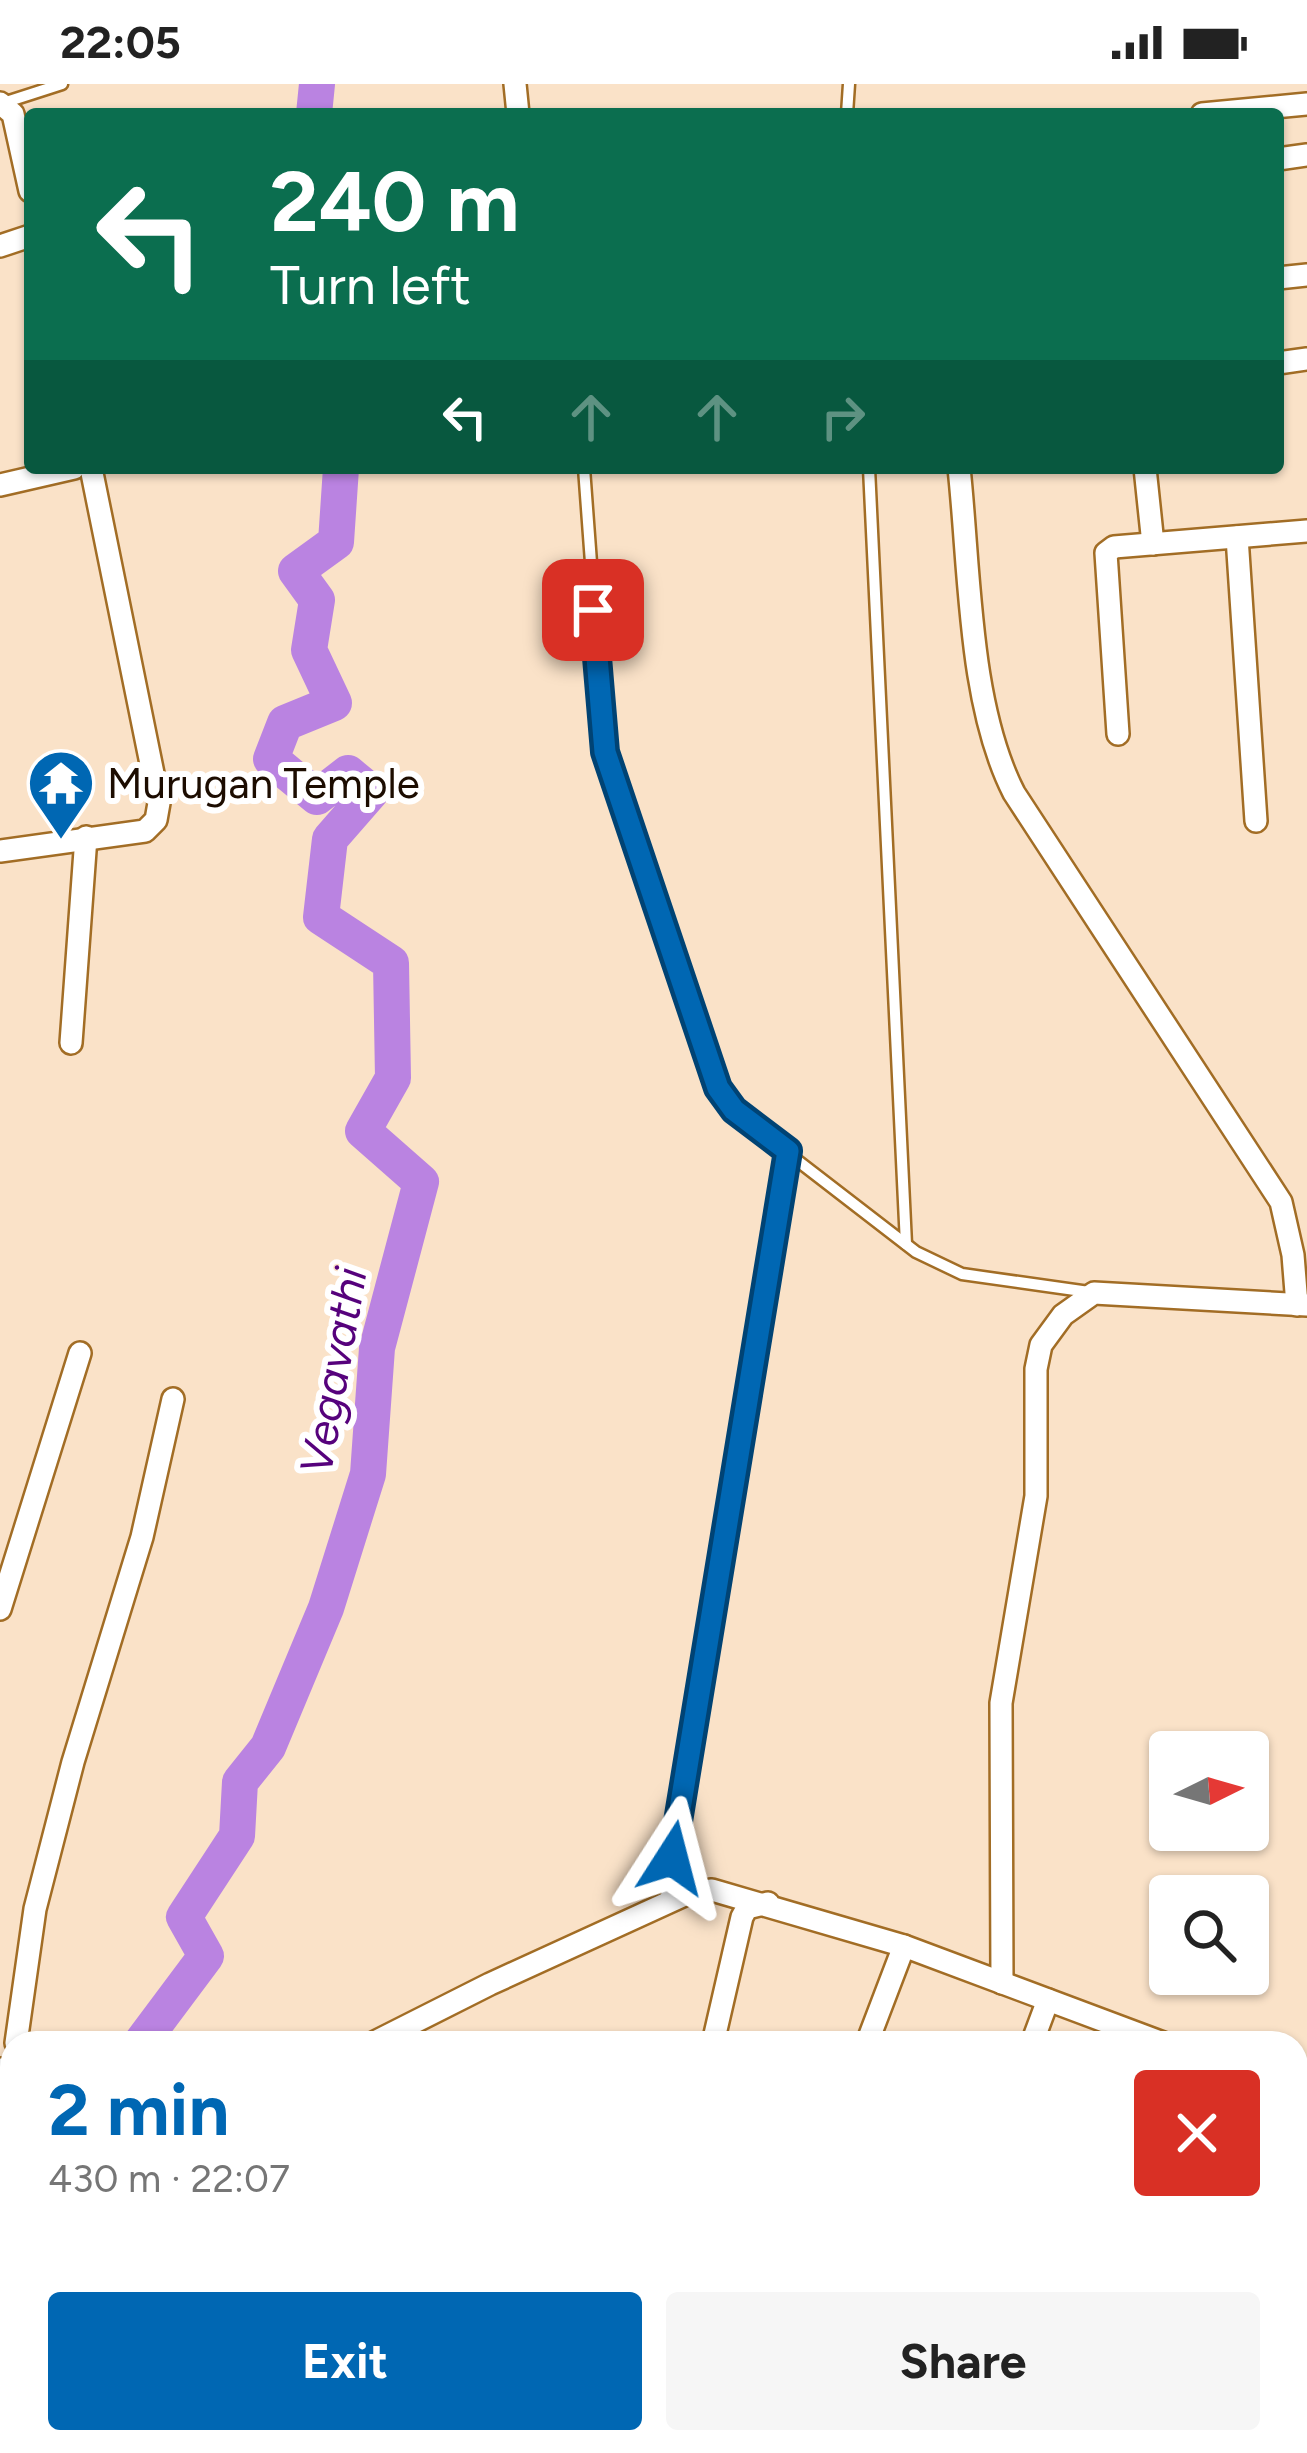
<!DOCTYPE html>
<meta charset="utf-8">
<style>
:root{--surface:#fff;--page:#f6f6f6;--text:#222;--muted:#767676;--accent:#0067b3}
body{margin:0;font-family:Figtree,sans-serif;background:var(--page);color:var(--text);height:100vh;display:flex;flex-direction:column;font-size:45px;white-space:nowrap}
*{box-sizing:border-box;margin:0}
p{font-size:39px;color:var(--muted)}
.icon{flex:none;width:66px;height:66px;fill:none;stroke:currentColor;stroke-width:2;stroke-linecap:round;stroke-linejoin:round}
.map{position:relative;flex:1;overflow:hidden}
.details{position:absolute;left:0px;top:1947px;width:1308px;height:423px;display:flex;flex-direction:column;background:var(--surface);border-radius:36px 36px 0 0;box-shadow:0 3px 9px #0004}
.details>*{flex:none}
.hud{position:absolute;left:24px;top:24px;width:1260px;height:366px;border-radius:12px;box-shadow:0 3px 9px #0004;background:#0b6e4f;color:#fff;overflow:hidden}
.needle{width:78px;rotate:85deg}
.tools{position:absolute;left:1149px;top:1647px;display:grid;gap:24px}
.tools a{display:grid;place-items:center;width:120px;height:120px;border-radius:12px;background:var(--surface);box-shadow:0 3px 9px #0004;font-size:60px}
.pin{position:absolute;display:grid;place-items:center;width:102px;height:102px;color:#fff;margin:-51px;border-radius:24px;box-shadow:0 6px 18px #0006}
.me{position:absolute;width:132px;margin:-66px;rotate:9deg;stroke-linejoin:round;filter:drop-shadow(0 0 9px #0008)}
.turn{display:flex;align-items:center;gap:42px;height:252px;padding:0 48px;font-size:54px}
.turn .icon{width:156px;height:156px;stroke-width:2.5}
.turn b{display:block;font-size:84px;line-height:102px}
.lanes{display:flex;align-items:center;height:114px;padding:0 48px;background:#0003;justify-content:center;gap:60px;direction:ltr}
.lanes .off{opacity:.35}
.round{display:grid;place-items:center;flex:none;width:126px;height:126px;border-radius:12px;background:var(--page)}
.overview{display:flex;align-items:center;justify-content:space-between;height:204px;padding:0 48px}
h1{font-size:72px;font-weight:700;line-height:90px;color:var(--accent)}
.action{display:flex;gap:24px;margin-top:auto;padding:24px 48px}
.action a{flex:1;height:138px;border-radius:12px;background:var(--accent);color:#fff;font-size:48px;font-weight:700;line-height:138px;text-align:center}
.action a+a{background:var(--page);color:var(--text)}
.status{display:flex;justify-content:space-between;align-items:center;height:84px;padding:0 60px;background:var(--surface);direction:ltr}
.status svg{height:33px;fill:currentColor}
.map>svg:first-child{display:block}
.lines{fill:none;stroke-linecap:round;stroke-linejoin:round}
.river{stroke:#ba83e1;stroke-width:36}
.lane-casing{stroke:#a26d25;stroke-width:15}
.street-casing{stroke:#a26d25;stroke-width:26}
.highway-casing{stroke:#a26d25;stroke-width:46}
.lane{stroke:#fff;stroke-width:10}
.street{stroke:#fff;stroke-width:21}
.highway{stroke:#fff;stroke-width:42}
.route-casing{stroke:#004374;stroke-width:30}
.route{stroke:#0067b3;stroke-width:21}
.labels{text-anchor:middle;stroke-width:12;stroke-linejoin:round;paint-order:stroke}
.poi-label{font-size:42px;fill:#1c0c00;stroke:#fff;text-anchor:start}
.water-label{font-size:45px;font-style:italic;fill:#56027c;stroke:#fff}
</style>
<div class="status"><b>22:05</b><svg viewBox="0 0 49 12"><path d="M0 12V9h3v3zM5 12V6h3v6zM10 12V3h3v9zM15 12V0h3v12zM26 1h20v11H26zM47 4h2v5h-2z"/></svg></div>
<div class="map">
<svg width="1307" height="2369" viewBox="0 0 1307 2369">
<rect width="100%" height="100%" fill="#fae2c8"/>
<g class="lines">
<g class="river">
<polyline points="314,30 317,0"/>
<polyline points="141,1959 206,1872 184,1833 237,1752 240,1698 268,1663 326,1524 368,1390 377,1264 421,1098 363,1047 393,994 391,879 321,833 330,755 371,708 348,689 317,713 271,675 285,639 334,619 309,566 317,516 296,487 336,458 341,384"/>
<polyline points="0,2034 12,2029"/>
<polyline points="0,2085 12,2106"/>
</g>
<g class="lane-casing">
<g id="lane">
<polyline points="3,19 62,0"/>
<polyline points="847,30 849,0"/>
<polyline points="584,384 605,668 718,1003 735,1026 759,1047 916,1168 962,1190 1089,1208"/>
<polyline points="869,384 906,1160"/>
<polyline points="665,1818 787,1067"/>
</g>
</g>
<g class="street-casing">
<g id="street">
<polyline points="515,0 518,30"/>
<polyline points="0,19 13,30 30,107"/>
<polyline points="1202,30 1307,20"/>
<polyline points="1278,75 1307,71"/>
<polyline points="0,162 30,152"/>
<polyline points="1278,194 1307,191"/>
<polyline points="1278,279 1307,275"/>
<path d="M 959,384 C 970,485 968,619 1014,709 L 1281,1118 L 1293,1171 L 1297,1221"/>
<polyline points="1145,384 1153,460"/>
<polyline points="0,401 74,384"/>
<polyline points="1237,453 1256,737"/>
<polyline points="1118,650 1106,469 1114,463 1307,447"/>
<polyline points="0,767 145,747 156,736 159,719 91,384"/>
<polyline points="71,959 86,753"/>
<polyline points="0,1525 80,1269"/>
<polyline points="1002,1899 1001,1619 1036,1412 1036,1285 1041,1261 1063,1231 1094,1209 1307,1221"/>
<polyline points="16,1959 35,1825 73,1678 142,1453 173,1315"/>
<polyline points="373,1959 490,1900 689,1809 712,1806 904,1862 1163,1959"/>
<polyline points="713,1959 742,1833 747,1824 768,1819"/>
<polyline points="867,1959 904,1862"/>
<polyline points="1032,1959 1048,1916"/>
<polyline points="0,1985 12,1987"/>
</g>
</g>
<g class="highway-casing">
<g id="highway">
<polyline points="1296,2049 1307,2014"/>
<polyline points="1186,2369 1191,2358"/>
</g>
</g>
<use href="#lane" class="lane"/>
<use href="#street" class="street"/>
<use href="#highway" class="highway"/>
</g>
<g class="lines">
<g class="route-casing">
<polyline id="route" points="593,526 605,668 718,1004 734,1026 788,1067 672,1774"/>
</g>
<use href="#route" class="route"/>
</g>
<defs>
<g id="temple-pin" transform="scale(3.45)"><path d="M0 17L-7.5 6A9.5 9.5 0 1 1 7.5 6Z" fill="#0067b3" stroke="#fff"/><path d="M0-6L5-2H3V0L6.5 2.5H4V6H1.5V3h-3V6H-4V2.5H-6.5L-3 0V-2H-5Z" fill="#fff"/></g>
</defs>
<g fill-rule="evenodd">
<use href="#temple-pin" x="61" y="699"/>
</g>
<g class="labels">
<g class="poi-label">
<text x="107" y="714">Murugan Temple</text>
</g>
<g class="water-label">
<text transform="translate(333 1287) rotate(-80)" y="16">Vegavathi</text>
</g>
</g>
</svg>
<div class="tools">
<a><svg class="needle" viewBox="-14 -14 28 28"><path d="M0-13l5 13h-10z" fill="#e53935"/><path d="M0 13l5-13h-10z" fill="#767676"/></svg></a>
<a><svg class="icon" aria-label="search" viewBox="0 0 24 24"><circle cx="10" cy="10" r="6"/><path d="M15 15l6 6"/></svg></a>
</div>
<div class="pin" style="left:593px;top:526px;background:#d93025"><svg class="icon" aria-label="arrive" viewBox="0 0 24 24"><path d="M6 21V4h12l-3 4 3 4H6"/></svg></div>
<svg class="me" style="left:672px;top:1774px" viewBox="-20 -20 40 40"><path d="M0-17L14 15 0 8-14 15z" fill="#0067b3" stroke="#fff" stroke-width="4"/></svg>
<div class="hud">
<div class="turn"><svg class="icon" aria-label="left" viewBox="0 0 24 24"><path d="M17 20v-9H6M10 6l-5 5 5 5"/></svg><div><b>240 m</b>Turn left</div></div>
<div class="lanes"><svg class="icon" aria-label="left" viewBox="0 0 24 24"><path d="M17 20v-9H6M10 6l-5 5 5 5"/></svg><svg class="icon off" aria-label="ahead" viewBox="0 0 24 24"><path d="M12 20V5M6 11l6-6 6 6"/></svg><svg class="icon off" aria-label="ahead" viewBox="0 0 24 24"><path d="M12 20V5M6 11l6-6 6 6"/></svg><svg class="icon off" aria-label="right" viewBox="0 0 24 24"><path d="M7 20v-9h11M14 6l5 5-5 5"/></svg></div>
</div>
<section class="details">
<div class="overview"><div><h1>2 min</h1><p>430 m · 22:07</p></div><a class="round" style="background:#d93025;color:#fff"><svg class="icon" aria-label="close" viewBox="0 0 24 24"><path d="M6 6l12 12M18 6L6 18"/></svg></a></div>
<div class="action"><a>Exit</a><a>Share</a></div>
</section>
</div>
